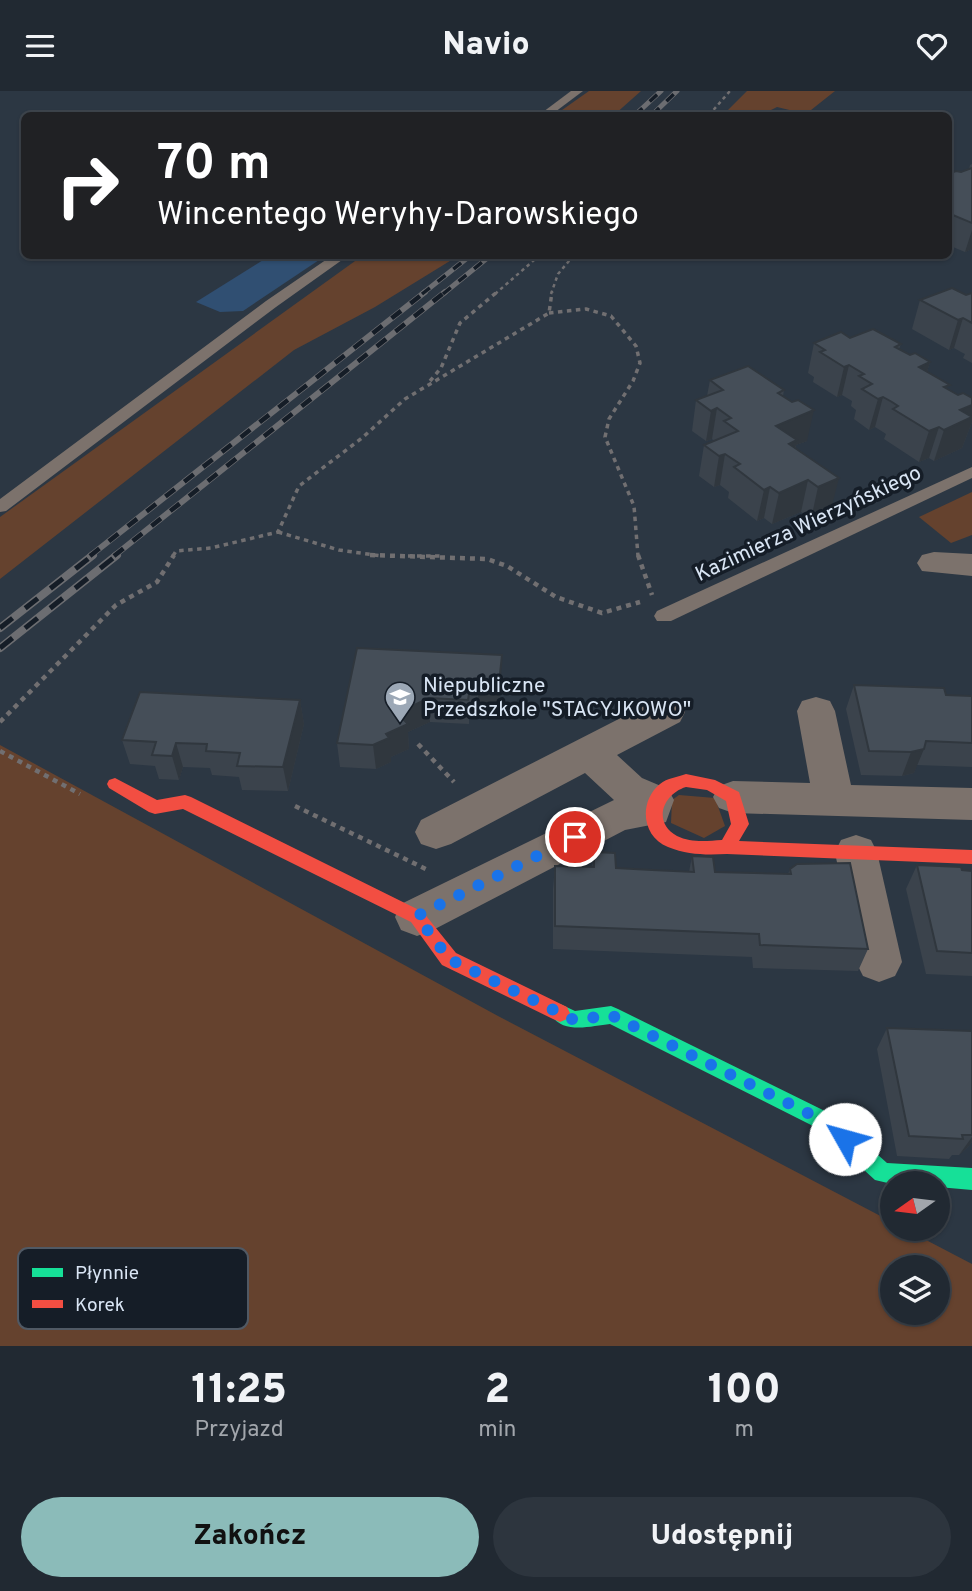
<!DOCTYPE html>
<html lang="pl">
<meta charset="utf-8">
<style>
:root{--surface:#212932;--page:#2d353e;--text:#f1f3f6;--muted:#a2a6ac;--line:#3e454d;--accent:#8bbbb9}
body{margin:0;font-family:Overpass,sans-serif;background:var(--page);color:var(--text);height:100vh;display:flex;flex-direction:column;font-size:26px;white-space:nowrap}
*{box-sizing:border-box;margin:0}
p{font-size:23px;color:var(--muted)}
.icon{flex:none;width:38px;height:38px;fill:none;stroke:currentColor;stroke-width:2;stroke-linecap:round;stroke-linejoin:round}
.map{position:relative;height:1255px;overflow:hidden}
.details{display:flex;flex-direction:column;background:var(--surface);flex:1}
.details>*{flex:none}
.guide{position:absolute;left:21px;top:21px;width:931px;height:147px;border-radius:10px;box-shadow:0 2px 5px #0004,0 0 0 2px var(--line);background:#202124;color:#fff;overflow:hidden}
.needle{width:46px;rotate:256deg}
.fabs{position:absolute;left:880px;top:1080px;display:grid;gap:14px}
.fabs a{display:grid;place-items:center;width:70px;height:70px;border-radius:50%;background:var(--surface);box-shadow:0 2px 5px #0004,0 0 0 2px var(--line);font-size:35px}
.pin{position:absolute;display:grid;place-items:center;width:60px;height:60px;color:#fff;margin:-30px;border:4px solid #fff;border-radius:50%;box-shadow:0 2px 7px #0007}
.me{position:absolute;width:77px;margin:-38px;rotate:308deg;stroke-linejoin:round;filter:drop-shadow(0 0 5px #0008)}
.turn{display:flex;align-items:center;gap:24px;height:147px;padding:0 21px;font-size:32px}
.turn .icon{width:91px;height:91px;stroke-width:2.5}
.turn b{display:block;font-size:49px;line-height:60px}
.eta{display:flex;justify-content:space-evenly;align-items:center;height:119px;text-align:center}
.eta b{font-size:42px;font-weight:800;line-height:49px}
.action{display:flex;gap:14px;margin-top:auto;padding:14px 21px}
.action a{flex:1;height:80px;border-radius:42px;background:var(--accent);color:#111;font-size:28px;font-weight:800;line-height:80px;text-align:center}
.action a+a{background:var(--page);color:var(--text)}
header{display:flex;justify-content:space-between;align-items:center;height:91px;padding:0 21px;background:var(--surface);font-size:32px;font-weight:800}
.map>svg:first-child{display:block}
.green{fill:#65422e;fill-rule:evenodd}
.water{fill:#304f72}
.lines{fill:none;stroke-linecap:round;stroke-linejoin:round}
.path-far2{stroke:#716f71;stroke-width:2.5;stroke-dasharray:3.5 3.5;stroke-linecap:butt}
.path-far1{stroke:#716f71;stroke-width:3.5;stroke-dasharray:4.5 4.5;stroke-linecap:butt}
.path{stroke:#716f71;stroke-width:4.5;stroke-dasharray:5 5;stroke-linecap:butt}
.lane{fill:#7c726c;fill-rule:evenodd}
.street{fill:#7c726c;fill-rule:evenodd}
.fast{fill:#16e098;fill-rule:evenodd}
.jam{fill:#f24e42;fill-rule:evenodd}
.rail-far2-casing{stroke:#6c6d71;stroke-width:5}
.rail-far1-casing{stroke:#6c6d71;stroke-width:6}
.rail-casing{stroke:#6c6d71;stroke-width:8}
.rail-far2{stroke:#151d27;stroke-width:3.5;stroke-dasharray:10;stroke-linecap:butt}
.rail-far1{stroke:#151d27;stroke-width:4.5;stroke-dasharray:12;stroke-linecap:butt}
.rail{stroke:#151d27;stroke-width:5;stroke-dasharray:16;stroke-linecap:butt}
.wall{fill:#3b434c}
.shaded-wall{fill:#30373e}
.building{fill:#454e58;stroke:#30373e;stroke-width:2}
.route{stroke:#1a73e8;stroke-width:12;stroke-dasharray:0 21.6}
.labels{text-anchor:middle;stroke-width:7;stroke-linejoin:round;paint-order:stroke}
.street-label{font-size:21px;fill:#d9e5f4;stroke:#151d27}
.poi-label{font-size:21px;fill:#d9e5f4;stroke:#151d27;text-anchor:start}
.key{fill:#151d27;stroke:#505964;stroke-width:2}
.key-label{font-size:19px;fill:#d9e5f4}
</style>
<header><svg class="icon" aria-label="menu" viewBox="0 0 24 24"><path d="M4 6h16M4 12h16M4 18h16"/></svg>Navio<svg class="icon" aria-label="heart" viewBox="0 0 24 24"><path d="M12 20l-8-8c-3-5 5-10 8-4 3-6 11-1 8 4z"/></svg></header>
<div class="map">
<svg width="972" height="1255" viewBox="0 0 972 1255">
<rect width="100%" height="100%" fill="#2c3743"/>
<g class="green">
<polygon points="589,0 641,0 614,24 555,24"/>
<polygon points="747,0 835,0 806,23 777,16 761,24 723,24"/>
<polygon points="362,165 458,165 375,216 294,259 0,488 0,426"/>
<polygon points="972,401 972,444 951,452 919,426"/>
<path d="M 0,654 L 498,925 L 892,1131 L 892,1138 L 905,1138 L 972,1173 L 972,1255 L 0,1255 ZM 892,1176 L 938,1176 L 938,1222 L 892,1222 Z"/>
<polygon points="679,704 715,707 725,735 704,747 671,732 672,709"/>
</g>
<polygon class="water" points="271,164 325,165 243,220 220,221 196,211"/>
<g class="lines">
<g class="path-far2">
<polyline points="709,24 730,0"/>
<polyline points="495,203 540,164"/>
<polyline points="551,203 558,183 574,164"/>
</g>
<g class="path-far1">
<polyline points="549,222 586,218 611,225 636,255 640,272 633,290 609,328 605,346 634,415 638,465"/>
<polyline points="430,290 441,277 460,232 497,201"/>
<polyline points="278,441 339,459 382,465"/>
<polyline points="173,465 176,460 211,457 278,441 299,395 362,347 405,308 549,222 552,201"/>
<polyline points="408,465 440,465"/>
</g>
<g class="path">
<polyline points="370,464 487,468 507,475 556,506 602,522 640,511"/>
<polyline points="638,464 652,504"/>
<polyline points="0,631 116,514 157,491 174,464"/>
<polyline points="418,653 454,691"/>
<polyline points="0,660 80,703"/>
<polyline points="295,715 430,780"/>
</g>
<g class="lane">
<polygon points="571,0 583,0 551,24 539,24"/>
<polygon points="333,164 349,164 276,216 6,420 0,421 0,408 266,210"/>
<polygon points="972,376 972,387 671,530 657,530 654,525 657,520"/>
</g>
<g class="street">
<polygon points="934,461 972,463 972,485 922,480 917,472 922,464"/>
<polygon points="816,606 830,610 835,620 851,694 972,697 972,729 733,722 719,717 713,706 719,695 733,690 810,692 797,620 802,610"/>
<polygon points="666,607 680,611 685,621 680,631 617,664 642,687 668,698 674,709 666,731 625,739 433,839 417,845 401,839 395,826 401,813 614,709 585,682 451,753 436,758 421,753 415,741 421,729 652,611"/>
<polygon points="856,744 871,749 877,761 902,871 895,885 879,891 863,885 856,871 835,761 841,749"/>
</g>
<path class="fast" d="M 560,913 L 575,920 L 611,915 L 618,918 L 833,1024 L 887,1072 L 972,1077 L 972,1099 L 938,1096 L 938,1092 L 892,1093 L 875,1089 L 819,1038 L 610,933 C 591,935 561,944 550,922 L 553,916 Z"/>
<g class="jam">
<path d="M 686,683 L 715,689 L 739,701 L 749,733 L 739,750 L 972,759 L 972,773 L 727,763 C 706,764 688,764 668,756 C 641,745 639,710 660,693 C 667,687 678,686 686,683 ZM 686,696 L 707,699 L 726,710 L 731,733 L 722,749 C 707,750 691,752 677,745 C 652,731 663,703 686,696 Z"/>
<polygon points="115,687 157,709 185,704 191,706 423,821 456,862 567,916 570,922 567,928 560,931 553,928 442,874 411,831 183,718 155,723 149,721 109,697 107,693 109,689"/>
</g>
<g class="rail-far2-casing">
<g id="rail-far2">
<polyline points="635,24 661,0"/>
<polyline points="652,24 677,0"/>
<polyline points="422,203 471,164"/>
<polyline points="443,203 491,164"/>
</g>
</g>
<g class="rail-far1-casing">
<g id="rail-far1">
<polyline points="90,465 425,201"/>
<polyline points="114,465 445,201"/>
</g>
</g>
<g class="rail-casing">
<g id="rail">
<polyline points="0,537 93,464"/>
<polyline points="0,557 117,464"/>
</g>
</g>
<use href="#rail-far2" class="rail-far2"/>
<use href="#rail-far1" class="rail-far1"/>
<use href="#rail" class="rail"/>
</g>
<g class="wall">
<polygon points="972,73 972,158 965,161 948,154 948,83 961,81 969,78 970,74"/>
<polygon points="972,202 972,272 963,267 965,263 961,261 954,257 949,259 912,238 920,209 966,204"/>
<polygon points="850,247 901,253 899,258 910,264 930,271 927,281 948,298 958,304 972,307 972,331 962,357 934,370 929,367 919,371 884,348 886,343 883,341 875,336 869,339 854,328 856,319 851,315 852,310 842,304 837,306 813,291 814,286 808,282 814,252"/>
<polygon points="710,289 784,299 783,305 807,350 796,354 796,357 831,418 811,428 801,421 772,433 764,427 757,430 728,407 729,401 720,394 714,396 699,385 704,354 714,350 712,348 706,350 692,340 696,309 707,305"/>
<polygon points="357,557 501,588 499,616 478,627 469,627 469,633 430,631 408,641 409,658 391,666 391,671 376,678 340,676 337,652"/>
<polygon points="854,594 946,604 972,605 972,676 917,674 914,682 902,685 861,684 846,618"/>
<polygon points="300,609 304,633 288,700 242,699 239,686 212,684 210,677 183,676 179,689 159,688 155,675 130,673 122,649"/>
<polygon points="594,761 616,777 689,781 692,765 715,781 788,783 790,778 868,858 858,880 753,877 752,866 553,858 553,798 555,775 592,776"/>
<polygon points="917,774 972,780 972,885 926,883 906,798"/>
<polygon points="887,937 972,940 972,1051 968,1056 959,1064 952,1064 949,1068 897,1065 877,958"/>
</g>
<g class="shaded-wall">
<polygon points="972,139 972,158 965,161"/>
<polygon points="963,227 954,257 949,259 958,229"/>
<polygon points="930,271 921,301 919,276"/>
<polygon points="849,274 842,304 837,306 844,276"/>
<polygon points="883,306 875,336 869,339 878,308"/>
<polygon points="972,314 972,331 962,357 934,370 944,339 960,319"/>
<polygon points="717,317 712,348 706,350 711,320"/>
<polygon points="814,319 807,350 796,354 791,380 776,335"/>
<polygon points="939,336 929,367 919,371 929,340"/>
<polygon points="725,363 720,394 714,396 719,365"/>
<polygon points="839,387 831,418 811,428 818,396"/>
<polygon points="808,389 801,421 772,433 779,402"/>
<polygon points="770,396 764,427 757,430 764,399"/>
<polygon points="502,564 501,588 499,616 478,627 478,603"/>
<polygon points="429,607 430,631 408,641 409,658 391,666 391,671 376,678 373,654 386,643 397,622"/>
<polygon points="300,609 304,633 288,700 283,676"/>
<polygon points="176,652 183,676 179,689 172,665"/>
<polygon points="924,658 914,682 902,685 911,661"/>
<polygon points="972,1046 972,1051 968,1056 959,1064"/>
</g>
<g class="building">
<polygon points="972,77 972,132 948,122 948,83 956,80 961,81"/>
<polygon points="952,197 966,204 972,202 972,232 963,227 958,229 920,209"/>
<polygon points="873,238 901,253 895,256 910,264 915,262 930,271 919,276 950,294 944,296 958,304 963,302 972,307 972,314 960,319 972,326 944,339 939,336 929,340 893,318 898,315 892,311 883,306 878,308 862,298 872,293 859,285 864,283 849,274 844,276 820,261 825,259 814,252 841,241 850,247"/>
<polygon points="748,275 784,299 778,302 792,311 798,309 814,319 776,335 797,349 789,353 839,387 818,396 808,389 779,402 770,396 764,399 734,376 740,373 725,363 719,365 704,354 738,340 724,330 731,327 717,317 711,320 696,309 723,299 710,289"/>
<polygon points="357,557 502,564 499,592 478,603 469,603 468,609 429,607 397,622 408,633 386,643 389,647 373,654 337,652"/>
<polygon points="854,594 944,597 946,604 972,605 972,652 926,650 924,658 911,661 869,660"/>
<polygon points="140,601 300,609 283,676 237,675 240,662 206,660 207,653 176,652 172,665 152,664 156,651 122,649"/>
<polygon points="594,761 615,762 616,777 652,779 694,781 692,765 713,766 715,781 791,783 790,778 797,773 850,772 868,858 760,854 759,843 555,835 555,775 594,776"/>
<polygon points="917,774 961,776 962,779 972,780 972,862 937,860"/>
<polygon points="887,937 972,940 972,1044 962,1044 963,1048 909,1045"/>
</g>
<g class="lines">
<polyline class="route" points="575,746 417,825 449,868 574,929 611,924 826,1031 845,1048"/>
</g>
<defs>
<g id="school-pin" transform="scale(1.575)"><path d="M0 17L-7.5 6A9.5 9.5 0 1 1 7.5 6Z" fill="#9ca8b6" stroke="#151d27"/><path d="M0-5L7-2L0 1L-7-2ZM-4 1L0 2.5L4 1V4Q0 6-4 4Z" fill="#fff"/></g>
</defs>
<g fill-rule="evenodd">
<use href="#school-pin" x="400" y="606"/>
</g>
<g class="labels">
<g class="street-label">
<text transform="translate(808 432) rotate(-25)" y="7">Kazimierza Wierzyńskiego</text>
</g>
<g class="poi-label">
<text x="423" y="601">Niepubliczne<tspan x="423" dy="24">Przedszkole "STACYJKOWO"</tspan></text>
</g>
</g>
<rect x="18" y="1157" width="230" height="81" rx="10" class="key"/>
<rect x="32" y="1177" width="31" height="9" fill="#16e098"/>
<rect x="32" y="1209" width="31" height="8" fill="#f24e42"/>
<g class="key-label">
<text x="75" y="1188">Płynnie</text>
<text x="75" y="1220">Korek</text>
</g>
</svg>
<div class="fabs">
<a><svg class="needle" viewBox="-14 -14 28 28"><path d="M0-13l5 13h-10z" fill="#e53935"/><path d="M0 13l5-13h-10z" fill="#a2a6ac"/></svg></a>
<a><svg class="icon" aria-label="layers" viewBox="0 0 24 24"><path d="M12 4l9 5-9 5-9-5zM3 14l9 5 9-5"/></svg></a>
</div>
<div class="pin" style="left:575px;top:746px;background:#d93025"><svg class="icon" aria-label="arrive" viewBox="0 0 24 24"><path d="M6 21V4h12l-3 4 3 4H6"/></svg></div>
<svg class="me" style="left:845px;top:1048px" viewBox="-20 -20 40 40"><circle r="19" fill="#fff"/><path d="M0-13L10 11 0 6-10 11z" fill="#1a73e8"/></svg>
<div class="guide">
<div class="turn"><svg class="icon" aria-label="right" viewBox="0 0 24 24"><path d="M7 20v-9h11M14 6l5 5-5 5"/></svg><div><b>70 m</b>Wincentego Weryhy-Darowskiego</div></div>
</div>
</div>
<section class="details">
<div class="eta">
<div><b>11:25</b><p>Przyjazd</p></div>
<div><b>2</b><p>min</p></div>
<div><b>100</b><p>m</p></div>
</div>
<div class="action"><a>Zakończ</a><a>Udostępnij</a></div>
</section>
